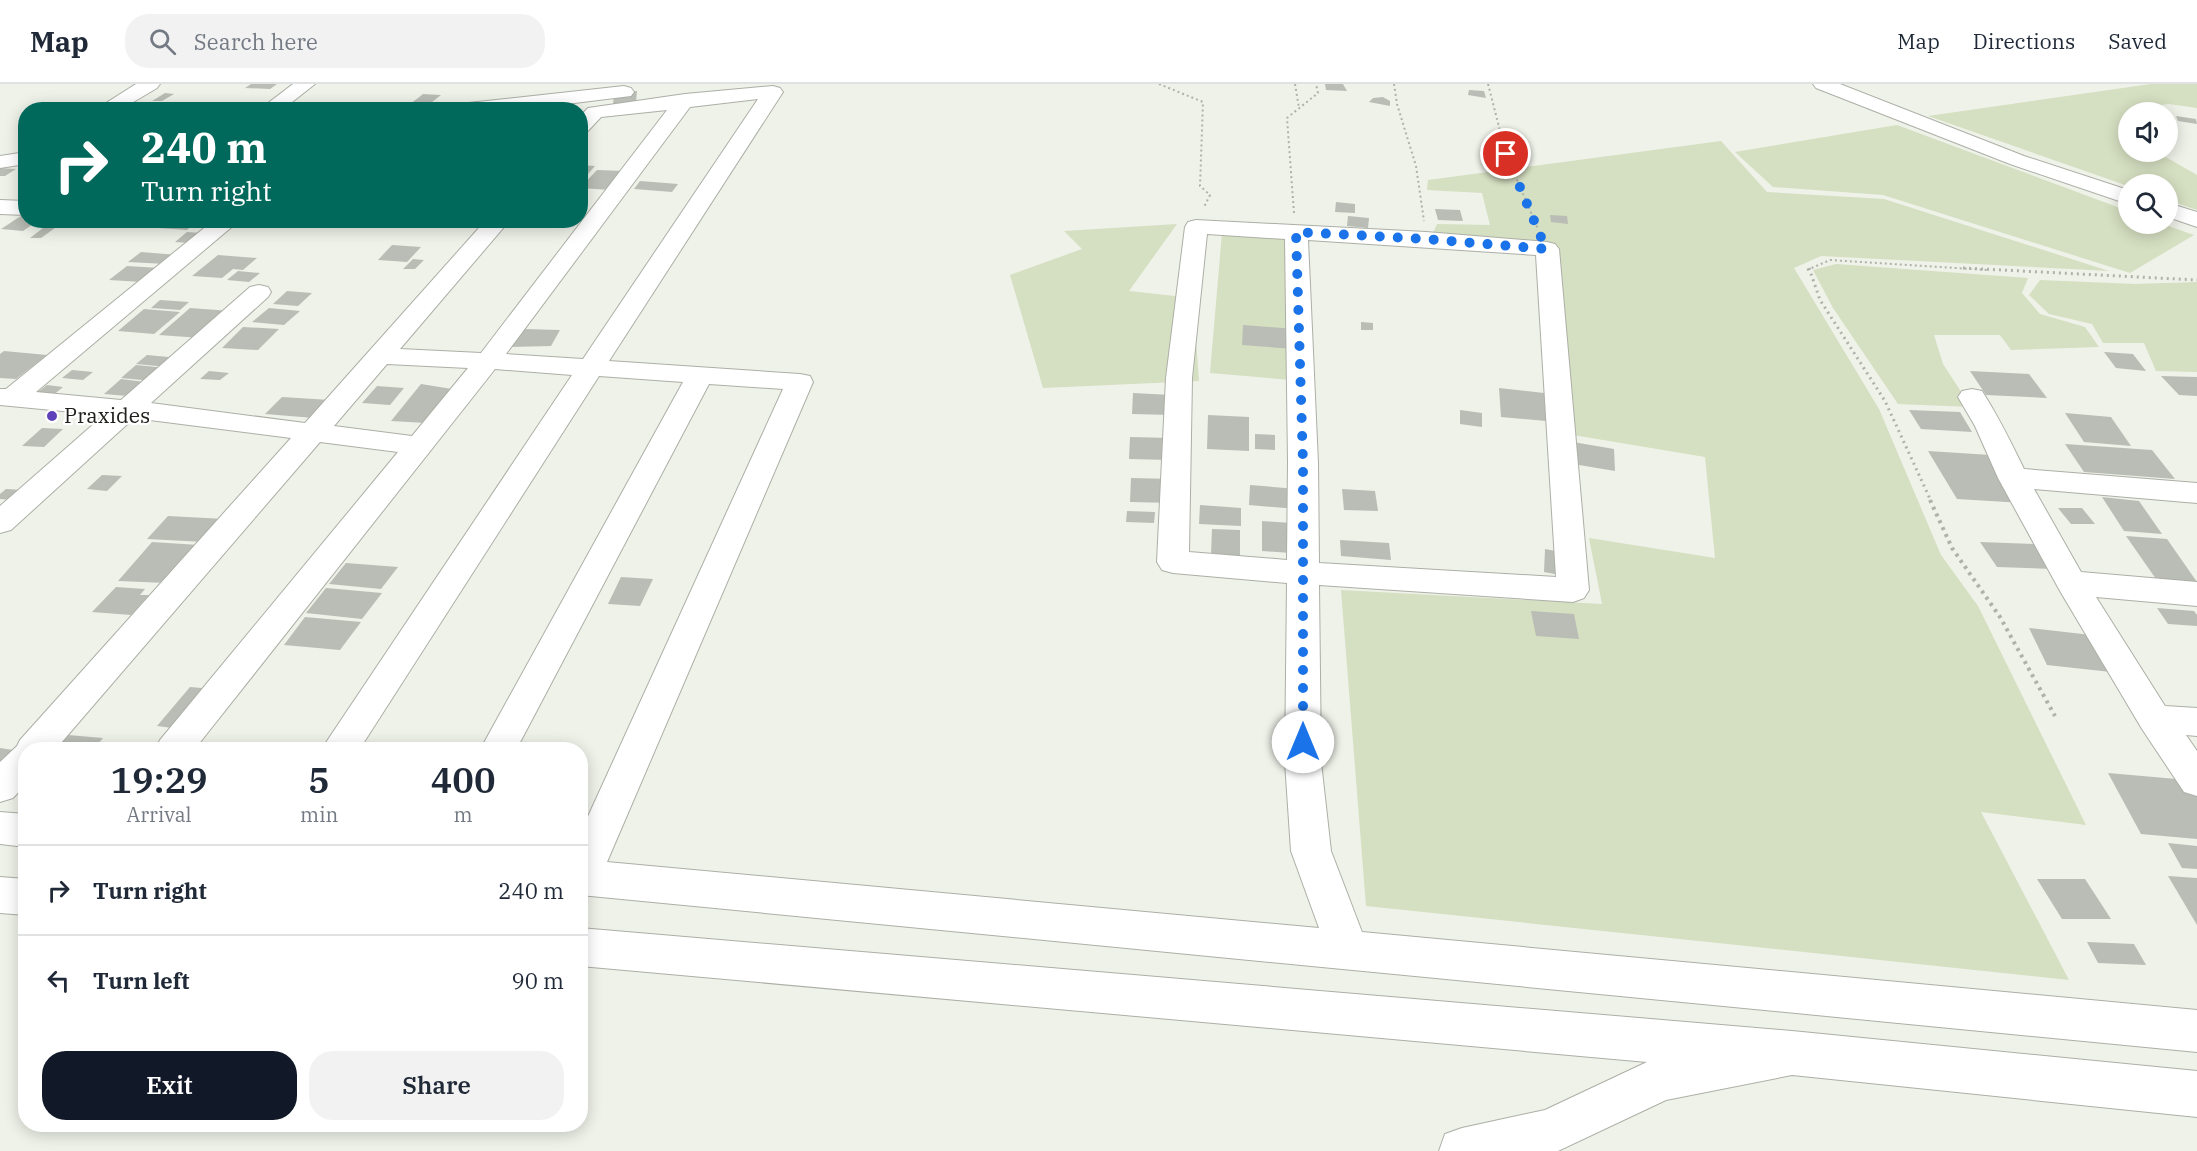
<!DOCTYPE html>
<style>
:root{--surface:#fff;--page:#f2f2f3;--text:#1f2937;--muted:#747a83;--line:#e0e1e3;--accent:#111827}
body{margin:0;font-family:"IBM Plex Serif",serif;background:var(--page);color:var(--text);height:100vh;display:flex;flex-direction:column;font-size:22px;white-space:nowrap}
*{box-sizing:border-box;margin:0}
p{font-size:20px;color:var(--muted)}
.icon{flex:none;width:33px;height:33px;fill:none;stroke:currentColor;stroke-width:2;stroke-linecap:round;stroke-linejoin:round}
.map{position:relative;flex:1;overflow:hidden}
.panel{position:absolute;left:18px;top:658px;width:570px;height:390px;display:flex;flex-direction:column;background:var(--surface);border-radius:24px;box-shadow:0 3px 15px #0003}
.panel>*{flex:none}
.hud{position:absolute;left:18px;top:18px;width:570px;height:126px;border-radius:24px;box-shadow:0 3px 15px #0003;background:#00695c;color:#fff;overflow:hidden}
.controls{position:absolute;left:2118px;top:18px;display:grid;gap:12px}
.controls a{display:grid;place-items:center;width:60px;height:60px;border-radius:50%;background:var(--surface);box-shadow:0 3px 15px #0003;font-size:30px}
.pin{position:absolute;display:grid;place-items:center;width:51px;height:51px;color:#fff;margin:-26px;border:3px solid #fff;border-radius:50%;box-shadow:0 2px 6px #0007}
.me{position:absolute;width:66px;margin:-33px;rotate:0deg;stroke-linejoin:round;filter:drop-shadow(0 0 4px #0008)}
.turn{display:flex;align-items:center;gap:21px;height:126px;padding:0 24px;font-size:27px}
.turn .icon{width:78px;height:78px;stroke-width:2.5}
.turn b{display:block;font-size:42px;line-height:51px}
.eta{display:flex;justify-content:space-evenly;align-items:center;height:102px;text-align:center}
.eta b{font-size:36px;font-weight:600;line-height:42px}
.button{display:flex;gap:12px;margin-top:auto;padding:12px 24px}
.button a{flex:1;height:69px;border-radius:24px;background:var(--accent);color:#fff;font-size:24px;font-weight:600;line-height:69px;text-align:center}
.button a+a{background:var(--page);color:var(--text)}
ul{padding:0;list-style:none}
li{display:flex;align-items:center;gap:18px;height:90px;padding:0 24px;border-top:2px solid var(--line)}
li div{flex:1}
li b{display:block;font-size:22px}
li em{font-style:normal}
header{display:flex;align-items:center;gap:36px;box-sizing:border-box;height:84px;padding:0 30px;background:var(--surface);border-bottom:2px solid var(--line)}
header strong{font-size:28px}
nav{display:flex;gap:33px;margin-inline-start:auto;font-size:21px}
.search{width:420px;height:54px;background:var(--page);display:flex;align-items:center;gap:15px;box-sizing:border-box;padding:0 21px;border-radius:24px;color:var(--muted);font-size:22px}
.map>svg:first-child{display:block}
.green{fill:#d5dfc1}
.building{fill:#babdb5}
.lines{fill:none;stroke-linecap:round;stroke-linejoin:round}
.minor-casing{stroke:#acafa6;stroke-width:2}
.path-far2{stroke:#afb2aa;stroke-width:2;stroke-dasharray:2 3;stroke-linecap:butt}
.path-far1{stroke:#afb2aa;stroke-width:3;stroke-dasharray:2 4;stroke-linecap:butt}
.path{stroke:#afb2aa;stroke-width:4;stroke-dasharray:3 4.5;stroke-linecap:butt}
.minor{fill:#fff;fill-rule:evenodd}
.route{stroke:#1a73e8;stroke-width:10;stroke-dasharray:0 18}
.poi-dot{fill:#5f42ba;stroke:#fff;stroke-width:2}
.labels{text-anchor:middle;stroke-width:4.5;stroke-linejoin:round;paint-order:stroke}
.poi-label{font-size:21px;fill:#20211d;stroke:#fff;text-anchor:start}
</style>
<header>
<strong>Map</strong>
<div class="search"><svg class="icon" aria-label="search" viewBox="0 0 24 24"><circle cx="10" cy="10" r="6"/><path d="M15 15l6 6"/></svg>Search here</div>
<nav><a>Map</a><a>Directions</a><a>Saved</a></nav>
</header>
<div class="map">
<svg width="2197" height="1067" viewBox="0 0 2197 1067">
<rect width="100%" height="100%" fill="#eff2e9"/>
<g class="green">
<polygon points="2151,0 2197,0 2197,24 2169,20 2135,24 2135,28 2128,28 2128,68 2157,68 2197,91 2197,126 2168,116 2168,100 2128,102 1928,32"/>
<polygon points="1897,41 2128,127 2128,140 2163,140 2194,151 2130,189 1883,111 1773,103 1735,68"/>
<polygon points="1721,57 1767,108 1884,115 2109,187 1821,172 1794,184 1879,325 1941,471 1978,522 2086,741 1981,728 2069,896 1366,822 1341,506 1602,520 1589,454 1715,474 1705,373 1573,351 1556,165 1432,151 1437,140 1490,141 1482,109 1427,106 1428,96"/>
<polygon points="1177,140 1129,207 1193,214 1199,297 1043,304 1010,191 1082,165 1064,147"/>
<polygon points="1222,149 1303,153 1314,298 1210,289"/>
<polygon points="1836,180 2028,194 2022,209 2040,230 2085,243 2099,263 2011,266 2000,251 1934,251 1943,280 1971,323 1898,320 1833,224 1813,186"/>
<polygon points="2040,196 2135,200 2197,198 2197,288 2156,287 2144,259 2103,259 2092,240 2049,230 2029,211"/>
</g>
<g class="building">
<polygon points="251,0 277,0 270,5 245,4"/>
<polygon points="1325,0 1343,0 1347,7 1326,6"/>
<polygon points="1469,6 1484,7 1486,14 1468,11"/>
<polygon points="637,7 636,18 613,21 614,9"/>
<polygon points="165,9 174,10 162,17 152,17"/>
<polygon points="423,10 441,11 427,22 409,21"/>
<polygon points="1383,13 1390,17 1390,22 1369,18 1373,14"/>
<polygon points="316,19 332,20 325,25 309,24"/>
<polygon points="2176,32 2196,35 2197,40 2178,37"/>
<polygon points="580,81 595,82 580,99"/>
<polygon points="0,84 16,85 5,92 0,92"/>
<polygon points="597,86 626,87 610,106 580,104"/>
<polygon points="640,97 678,100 672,108 634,105"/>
<polygon points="1336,118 1355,120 1355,129 1335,128"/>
<polygon points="1435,125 1460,126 1463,137 1438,136"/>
<polygon points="24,130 26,136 39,136 23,147 1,145"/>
<polygon points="1550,131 1567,132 1568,140 1551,138"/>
<polygon points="1348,132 1369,134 1368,144 1347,142"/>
<polygon points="169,136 198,136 187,146 159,144"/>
<polygon points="43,144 55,144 41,154 30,154"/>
<polygon points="187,148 202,149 189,159 175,158"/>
<polygon points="392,161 421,163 407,178 378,176"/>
<polygon points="141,168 178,171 166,180 128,178"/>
<polygon points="218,171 257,174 243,186 233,185 222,194 192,192"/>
<polygon points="413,175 424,176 415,185 403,185"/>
<polygon points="127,182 160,184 142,198 109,196"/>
<polygon points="238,187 260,189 249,198 227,196"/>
<polygon points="287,207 312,209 298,222 273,220"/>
<polygon points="160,216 189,218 180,226 151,224"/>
<polygon points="190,224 231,227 201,254 159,251"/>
<polygon points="269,224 300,227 284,241 252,238"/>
<polygon points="144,225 180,228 154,250 118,247"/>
<polygon points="1361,238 1373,239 1373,246 1361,246"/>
<polygon points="1243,241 1294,245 1294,265 1242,261"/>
<polygon points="243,243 279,245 258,266 222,264"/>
<polygon points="525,245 560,246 551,262 511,263"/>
<polygon points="4,267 47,271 16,295 0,294 0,270"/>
<polygon points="2104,268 2133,270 2146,287 2116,284"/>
<polygon points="147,271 179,274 168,283 136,280"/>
<polygon points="136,281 167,284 153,297 121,294"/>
<polygon points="72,286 93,288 83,296 62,294"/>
<polygon points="209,287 229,289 220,296 200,295"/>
<polygon points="1970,287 2029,290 2047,314 1986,311"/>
<polygon points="2161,292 2197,293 2197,312 2179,311"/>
<polygon points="121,295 145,298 128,312 104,310"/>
<polygon points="421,300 452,305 426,339 391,337"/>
<polygon points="47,301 63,303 51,313 34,311"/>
<polygon points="377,302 404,304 390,321 362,319"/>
<polygon points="1499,304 1544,309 1546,337 1501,333"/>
<polygon points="1133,309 1171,311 1171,331 1132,330"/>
<polygon points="282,313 330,316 314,334 265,330"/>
<polygon points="1460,326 1482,329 1482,343 1460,340"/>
<polygon points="1909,326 1960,328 1972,348 1921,345"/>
<polygon points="2065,329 2111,333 2131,362 2084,358"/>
<polygon points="1208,331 1249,333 1249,367 1207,365"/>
<polygon points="42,344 63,345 44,363 22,362"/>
<polygon points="1255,350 1275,351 1275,366 1255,365"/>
<polygon points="1130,353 1170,354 1170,376 1129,375"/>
<polygon points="1573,358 1614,365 1615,387 1573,380"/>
<polygon points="2065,360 2152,366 2175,395 2084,388"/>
<polygon points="1928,367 1991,371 2023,419 1957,415"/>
<polygon points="102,391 122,392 107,407 87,405"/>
<polygon points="1131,394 1173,395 1173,419 1130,418"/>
<polygon points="1250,401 1297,405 1297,425 1249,421"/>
<polygon points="6,405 24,406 13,416 0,415 0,410"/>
<polygon points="1342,405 1375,407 1378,427 1344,426"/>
<polygon points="2102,413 2139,417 2162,450 2124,447"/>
<polygon points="1200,421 1241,424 1241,442 1199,440"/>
<polygon points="2058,424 2082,424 2095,440 2071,440"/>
<polygon points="1127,427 1155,428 1154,439 1126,438"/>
<polygon points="168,432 225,435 204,458 147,455"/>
<polygon points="1262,437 1291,439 1291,469 1262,467"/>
<polygon points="1212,445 1240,446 1240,473 1211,471"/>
<polygon points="2126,452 2167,455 2197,498 2156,495"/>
<polygon points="1340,456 1389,459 1391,476 1341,472"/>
<polygon points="152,458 199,461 166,499 118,497"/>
<polygon points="1980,458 2035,460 2053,485 1997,483"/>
<polygon points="1545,465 1566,469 1565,492 1544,488"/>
<polygon points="346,479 398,483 381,505 329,500"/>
<polygon points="621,493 653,495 640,522 608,520"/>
<polygon points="116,503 145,505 140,511 149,511 131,531 92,528"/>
<polygon points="326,504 382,509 362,535 306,529"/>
<polygon points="2157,524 2194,527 2197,531 2197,542 2168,540"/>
<polygon points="1531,527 1574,530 1579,555 1536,552"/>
<polygon points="305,533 361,538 340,566 284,561"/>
<polygon points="2029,544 2100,552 2120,589 2047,581"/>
<polygon points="190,603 213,605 180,645 157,642"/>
<polygon points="68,651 103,654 93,666 55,666"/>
<polygon points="0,664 20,667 0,689"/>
<polygon points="2108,689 2188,696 2197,712 2197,755 2141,750"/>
<polygon points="2168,759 2197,762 2197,785 2182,784"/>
<polygon points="2168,792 2197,794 2197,841"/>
<polygon points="2037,795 2085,795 2111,835 2062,835"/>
<polygon points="2087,858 2134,860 2146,881 2098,879"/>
</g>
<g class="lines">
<g class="minor-casing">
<g id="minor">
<polygon points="136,0 160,0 157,4 120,26 95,26"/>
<polygon points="293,0 315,0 282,26 259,26"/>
<polygon points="1813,0 1840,0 2024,72 2128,106 2128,120 2010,80 1816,4"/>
<polygon points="624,2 631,4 634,8 631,12 518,26 449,26 452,22 459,20"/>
<path d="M 773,2 L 780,4 L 783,8 L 609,277 L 800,290 L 810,292 L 813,298 L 607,778 L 1319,844 L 1291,767 L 1285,678 L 1287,499 L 1173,489 L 1162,486 L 1157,478 L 1166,294 L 1185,143 L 1188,138 L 1196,136 L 1426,148 L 1547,158 L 1555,160 L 1559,165 L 1589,506 L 1584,514 L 1573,518 L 1319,501 L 1321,678 L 1331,767 L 1362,848 L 2197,926 L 2197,968 L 580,811 L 580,750 L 783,305 L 709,300 L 516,666 L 480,666 L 683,298 L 599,292 L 359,666 L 321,666 L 572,291 L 495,285 L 194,666 L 155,666 L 160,656 L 398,368 L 320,358 L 55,666 L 26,666 L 26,700 L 13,714 L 0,718 L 0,678 L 17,662 L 20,656 L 291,354 L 134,334 L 11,446 L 0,449 L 0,422 L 104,331 L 0,321 L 0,305 L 6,305 L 214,136 L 240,136 L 36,308 L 121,316 L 250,203 L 259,201 L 268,203 L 271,208 L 268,213 L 151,319 L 305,339 L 486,136 L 510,136 L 400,265 L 481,269 L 667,26 L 601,33 L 587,48 L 580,50 L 580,32 L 588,24 L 685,10 ZM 758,15 L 583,275 L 506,270 L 690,23 ZM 1207,150 L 1285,155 L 1288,379 L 1287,476 L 1189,468 L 1192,294 ZM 1308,156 L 1536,171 L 1556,493 L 1319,479 L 1318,379 ZM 387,280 L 468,284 L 412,352 L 334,342 Z"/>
<polygon points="26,68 26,80 0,84 0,72"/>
<polygon points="0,116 26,117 26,131 0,130"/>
<polygon points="2168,119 2197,128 2197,143 2168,133"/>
<path d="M 1972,305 L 1982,307 C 1998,332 2011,358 2024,385 L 2197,399 L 2197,419 L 2034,405 L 2081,488 L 2197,498 L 2197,522 L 2096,513 L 2165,622 L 2197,624 L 2197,652 L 2186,651 L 2197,667 L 2197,712 L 2184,708 L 2142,645 L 2060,507 L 1998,394 L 1975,342 L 1958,313 L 1962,307 Z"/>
<polygon points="0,728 26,730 26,763 0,760"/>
<polygon points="0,793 26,795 26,831 0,829"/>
<polygon points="580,844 1792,947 2197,987 2197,1033 1792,991 1666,1016 1558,1067 1439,1067 1445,1050 1462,1044 1545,1026 1647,978 580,882"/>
</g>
</g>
<g class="path-far2">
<polyline points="1159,0 1203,18 1200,102 1210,111 1204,123"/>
<polyline points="1295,0 1299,24"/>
<polyline points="1394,0 1397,20 1416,82 1424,137"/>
<polyline points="1488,0 1506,70 1538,145"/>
<polyline points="1294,129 1287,34 1318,9 1316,0"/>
<polyline points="1807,186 1830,176 1987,186"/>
</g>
<g class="path-far1">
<polyline points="1809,184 1820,216 1885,317 1931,417"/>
<polyline points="1963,184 2197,196"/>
</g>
<polyline class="path" points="1930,416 1952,464 2000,533 2055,632"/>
<use href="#minor" class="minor"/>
</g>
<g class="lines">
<polyline class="route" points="1303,658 1303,379 1296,148 1426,155 1546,165 1506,70"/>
</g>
<circle class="poi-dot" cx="52" cy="332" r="6"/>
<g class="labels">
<g class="poi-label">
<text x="64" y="339">Praxides</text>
</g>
</g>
</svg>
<div class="controls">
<a><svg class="icon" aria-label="sound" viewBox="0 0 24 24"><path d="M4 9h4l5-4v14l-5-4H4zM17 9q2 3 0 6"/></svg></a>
<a><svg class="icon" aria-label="search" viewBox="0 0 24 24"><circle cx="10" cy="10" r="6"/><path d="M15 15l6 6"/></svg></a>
</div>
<div class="pin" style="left:1506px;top:70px;background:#d93025"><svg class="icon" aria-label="arrive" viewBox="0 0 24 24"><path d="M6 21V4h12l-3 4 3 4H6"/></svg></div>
<svg class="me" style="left:1303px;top:658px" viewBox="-20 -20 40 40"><circle r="19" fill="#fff"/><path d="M0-13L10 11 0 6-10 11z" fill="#1a73e8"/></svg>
<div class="hud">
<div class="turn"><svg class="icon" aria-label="right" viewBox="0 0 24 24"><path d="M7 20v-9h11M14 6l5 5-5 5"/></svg><div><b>240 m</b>Turn right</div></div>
</div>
<section class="panel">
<div class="eta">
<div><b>19:29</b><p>Arrival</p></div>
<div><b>5</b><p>min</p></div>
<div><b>400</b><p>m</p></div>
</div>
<ul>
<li><svg class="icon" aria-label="right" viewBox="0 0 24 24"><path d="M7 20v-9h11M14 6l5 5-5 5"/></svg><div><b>Turn right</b></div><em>240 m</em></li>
<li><svg class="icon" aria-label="left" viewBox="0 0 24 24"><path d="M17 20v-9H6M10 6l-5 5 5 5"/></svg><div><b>Turn left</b></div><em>90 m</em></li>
</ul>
<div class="button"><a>Exit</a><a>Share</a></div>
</section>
</div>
